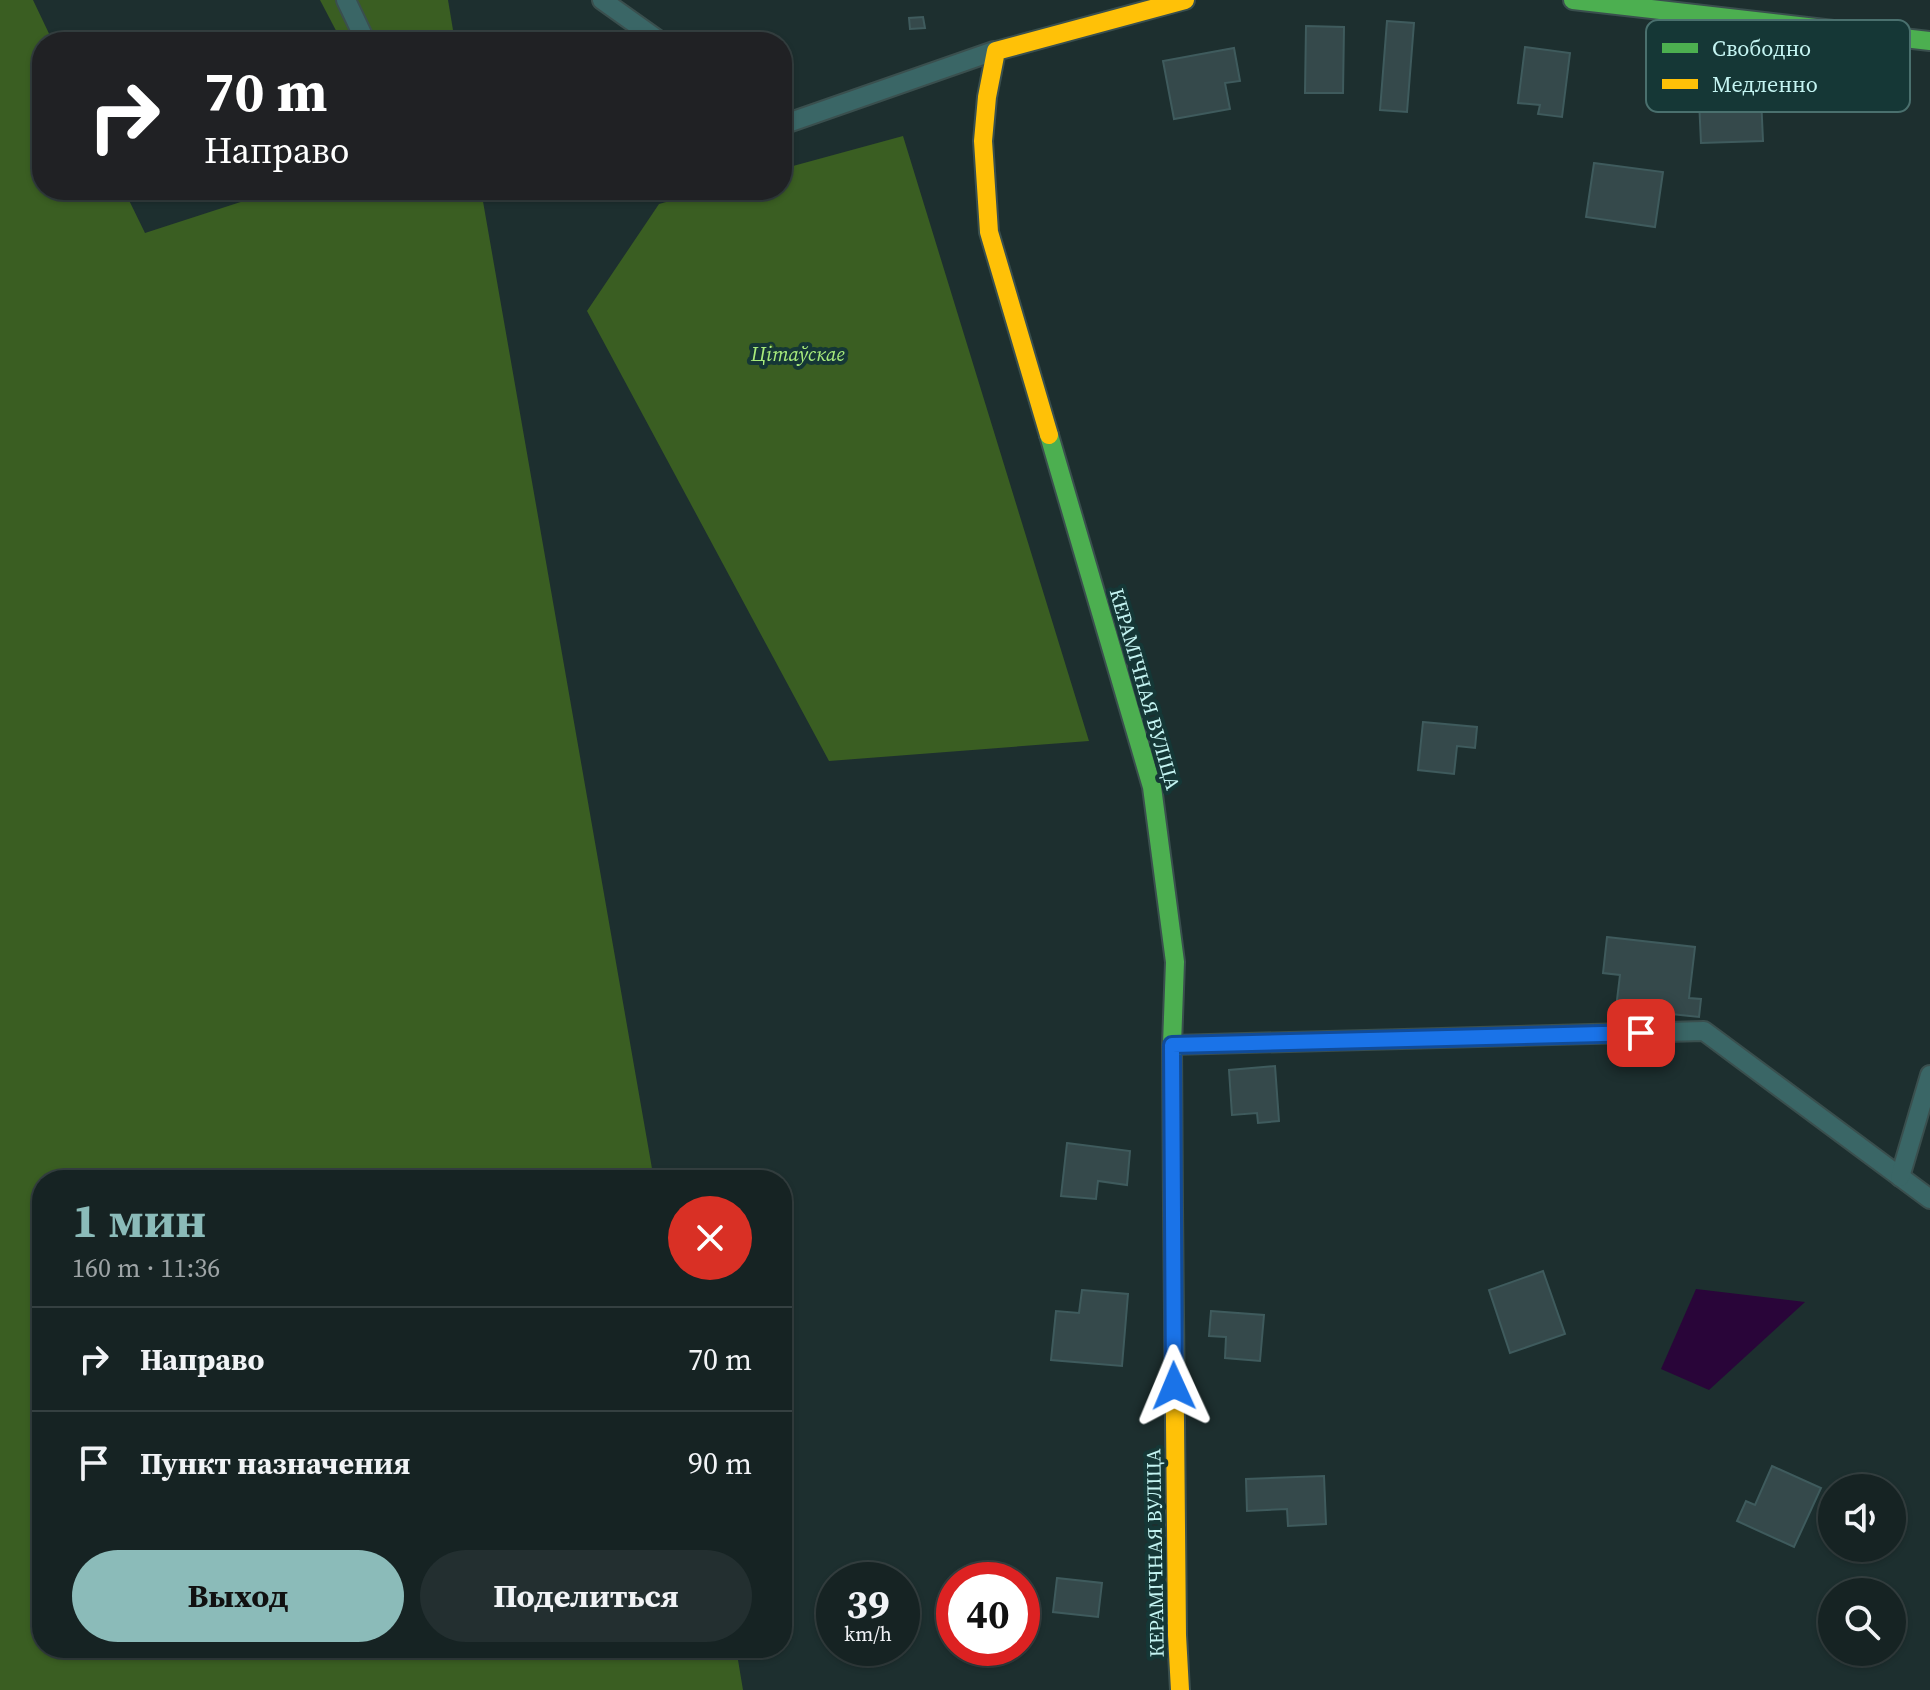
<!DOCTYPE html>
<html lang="ru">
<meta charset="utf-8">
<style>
:root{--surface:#162323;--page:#232f30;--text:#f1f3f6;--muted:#9ea4a6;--line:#354041;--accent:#8bbbb9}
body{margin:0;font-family:"Source Serif 4",serif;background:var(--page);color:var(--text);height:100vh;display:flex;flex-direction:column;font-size:30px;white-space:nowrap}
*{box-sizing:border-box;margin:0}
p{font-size:26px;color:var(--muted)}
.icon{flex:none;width:44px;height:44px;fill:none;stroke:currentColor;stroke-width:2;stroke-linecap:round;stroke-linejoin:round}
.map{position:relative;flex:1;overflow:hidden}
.sheet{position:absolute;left:32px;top:1170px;width:760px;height:488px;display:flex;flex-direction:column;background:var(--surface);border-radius:32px;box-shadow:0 2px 6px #0004,0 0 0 2px var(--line)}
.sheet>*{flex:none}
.top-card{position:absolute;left:32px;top:32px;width:760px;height:168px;border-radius:32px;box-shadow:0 2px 6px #0004,0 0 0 2px var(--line);background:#202124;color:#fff;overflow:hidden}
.buttons{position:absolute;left:1818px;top:1474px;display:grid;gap:16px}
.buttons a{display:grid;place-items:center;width:88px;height:88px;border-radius:50%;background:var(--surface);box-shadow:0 2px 6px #0004,0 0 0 2px var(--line);font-size:40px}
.speed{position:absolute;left:816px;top:1562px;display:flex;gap:16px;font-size:40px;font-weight:700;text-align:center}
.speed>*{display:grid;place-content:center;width:104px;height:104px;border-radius:50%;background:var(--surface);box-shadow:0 2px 6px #0004,0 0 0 2px var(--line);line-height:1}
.speed small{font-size:20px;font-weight:400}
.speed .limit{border:12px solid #d22;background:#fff;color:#111}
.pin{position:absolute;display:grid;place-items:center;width:68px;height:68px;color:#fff;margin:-34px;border-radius:16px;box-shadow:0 4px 12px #0006}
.me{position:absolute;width:88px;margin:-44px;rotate:359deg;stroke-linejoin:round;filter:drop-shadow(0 0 6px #0008)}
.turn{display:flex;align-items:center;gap:28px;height:168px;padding:0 40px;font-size:36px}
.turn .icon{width:104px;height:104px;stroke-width:2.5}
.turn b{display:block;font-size:56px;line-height:68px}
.round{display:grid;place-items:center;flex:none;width:84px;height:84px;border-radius:42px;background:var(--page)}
.overview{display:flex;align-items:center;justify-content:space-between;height:136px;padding:0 40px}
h1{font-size:48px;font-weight:700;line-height:60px;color:var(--accent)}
.action{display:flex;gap:16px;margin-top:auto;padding:16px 40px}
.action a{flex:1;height:92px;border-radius:48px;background:var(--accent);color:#111;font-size:32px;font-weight:700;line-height:92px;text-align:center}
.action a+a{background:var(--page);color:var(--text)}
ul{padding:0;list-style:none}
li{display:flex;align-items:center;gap:24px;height:104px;padding:0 40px;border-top:2px solid var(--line)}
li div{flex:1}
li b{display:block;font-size:30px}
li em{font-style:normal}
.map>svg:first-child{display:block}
.green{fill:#3a5e22}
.water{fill:#290539}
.building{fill:#35494b;stroke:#3f5b5d;stroke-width:2}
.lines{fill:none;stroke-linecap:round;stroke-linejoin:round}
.lane-casing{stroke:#3a4f4e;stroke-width:22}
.fast-casing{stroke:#3a4f4e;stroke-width:22}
.slow-casing{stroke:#3a4f4e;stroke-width:22}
.lane{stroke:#3a6666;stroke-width:18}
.fast{stroke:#4caf50;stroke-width:18}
.slow{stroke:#ffc107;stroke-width:18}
.route-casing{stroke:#114b97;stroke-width:20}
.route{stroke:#1a73e8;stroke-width:14}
.labels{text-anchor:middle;stroke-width:8;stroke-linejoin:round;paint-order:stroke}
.park-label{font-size:20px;font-style:italic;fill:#a8ec7c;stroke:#153736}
.street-label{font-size:20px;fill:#c4f4f2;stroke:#153736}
.key{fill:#153736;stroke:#4a706e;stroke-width:2}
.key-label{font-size:22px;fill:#c4f4f2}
</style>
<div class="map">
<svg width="1930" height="1690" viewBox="0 0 1930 1690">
<rect width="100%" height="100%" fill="#1d2f2f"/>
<g class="green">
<polygon points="0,0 33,0 53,42 42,42 42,190 124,190 145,233 278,190 481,190 654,1180 42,1180 42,1648 736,1648 743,1690 0,1690"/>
<polygon points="320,0 448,0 455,42 342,42"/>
<polygon points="903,136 1089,741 829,761 587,311 659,204 708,190 782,190 782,169"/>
</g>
<polygon class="water" points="1696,1289 1805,1302 1709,1390 1661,1369"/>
<g class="building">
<polygon points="923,17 925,28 910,29 909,18"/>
<polygon points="1387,21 1414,23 1407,112 1380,110"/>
<polygon points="1306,26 1344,27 1343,93 1305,93"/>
<polygon points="1525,47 1570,53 1562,117 1538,114 1540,105 1518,103"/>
<polygon points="1234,48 1240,81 1225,83 1230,109 1174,119 1163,61"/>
<polygon points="1760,75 1763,141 1701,143 1698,78"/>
<polygon points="1594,163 1663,172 1655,227 1586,217"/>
<polygon points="1423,722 1477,727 1475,748 1457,746 1454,774 1418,770"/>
<polygon points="1607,937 1695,947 1689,998 1701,999 1699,1017 1616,1008 1620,975 1603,973"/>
<polygon points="1275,1066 1279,1121 1258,1123 1257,1113 1232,1115 1229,1070"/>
<polygon points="1067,1143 1130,1151 1127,1185 1098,1181 1096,1199 1061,1196"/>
<polygon points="1543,1271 1565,1334 1510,1353 1489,1290"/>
<polygon points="1082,1290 1128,1294 1122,1366 1051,1360 1056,1311 1079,1313"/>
<polygon points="1211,1311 1264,1315 1260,1361 1225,1358 1226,1337 1209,1336"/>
<polygon points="1772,1466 1821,1488 1794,1547 1737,1521 1746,1501 1755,1505"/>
<polygon points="1324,1476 1326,1524 1288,1526 1287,1509 1247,1511 1246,1479"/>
<polygon points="1057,1578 1102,1583 1098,1617 1053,1612"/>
</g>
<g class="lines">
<g class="lane-casing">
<g id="lane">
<polyline points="346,0 366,42"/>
<polyline points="602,0 661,42"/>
<polyline points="782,125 994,51"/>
<polyline points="1172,1045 1704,1031 1930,1199"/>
<polyline points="1900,1177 1930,1075"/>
</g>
</g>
<g class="fast-casing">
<g id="fast">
<polyline points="1573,0 1930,41"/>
<polyline points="1049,435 1152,787 1175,962 1172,1045 1173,1207"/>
</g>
</g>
<g class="slow-casing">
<g id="slow">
<polyline points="1049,435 989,232 983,141 987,97 996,51 1185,0"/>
<polyline points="1173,1207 1177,1635 1180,1690"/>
</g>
</g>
<use href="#lane" class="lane"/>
<use href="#fast" class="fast"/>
<use href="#slow" class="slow"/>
</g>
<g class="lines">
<g class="route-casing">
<polyline id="route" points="1174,1386 1172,1045 1641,1033"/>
</g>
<use href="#route" class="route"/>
</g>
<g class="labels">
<g class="park-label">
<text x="798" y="361">Цітаўскае</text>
</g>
<g class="street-label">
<text transform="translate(1145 689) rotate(74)" y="7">КЕРАМІЧНАЯ ВУЛІЦА</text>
<text transform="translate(1155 1553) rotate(-91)" y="7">КЕРАМІЧНАЯ ВУЛІЦА</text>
</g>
</g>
<rect x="1646" y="20" width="264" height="92" rx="12" class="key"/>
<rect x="1662" y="43" width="36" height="10" fill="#4caf50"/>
<rect x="1662" y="79" width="36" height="10" fill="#ffc107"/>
<g class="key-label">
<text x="1712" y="56">Свободно</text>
<text x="1712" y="92">Медленно</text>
</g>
</svg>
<div class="buttons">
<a><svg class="icon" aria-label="sound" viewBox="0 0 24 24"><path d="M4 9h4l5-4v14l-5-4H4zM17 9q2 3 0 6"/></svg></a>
<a><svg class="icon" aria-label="search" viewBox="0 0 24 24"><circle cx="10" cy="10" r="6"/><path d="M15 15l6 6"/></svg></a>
</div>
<div class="speed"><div>39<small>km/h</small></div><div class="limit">40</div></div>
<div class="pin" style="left:1641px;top:1033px;background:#d93025"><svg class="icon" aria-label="arrive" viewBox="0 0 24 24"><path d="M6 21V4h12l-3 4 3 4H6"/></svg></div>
<svg class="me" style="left:1174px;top:1386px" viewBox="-20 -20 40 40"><path d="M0-17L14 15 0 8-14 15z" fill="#1a73e8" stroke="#fff" stroke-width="4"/></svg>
<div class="top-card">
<div class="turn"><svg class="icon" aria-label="right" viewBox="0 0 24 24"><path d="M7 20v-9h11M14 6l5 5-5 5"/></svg><div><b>70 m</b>Направо</div></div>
</div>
<section class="sheet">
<div class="overview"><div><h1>1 мин</h1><p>160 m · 11:36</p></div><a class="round" style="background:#d93025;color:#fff"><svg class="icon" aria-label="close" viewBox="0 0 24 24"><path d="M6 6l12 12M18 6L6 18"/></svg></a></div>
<ul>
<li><svg class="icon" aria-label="right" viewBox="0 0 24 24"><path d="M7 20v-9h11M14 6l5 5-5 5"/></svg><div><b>Направо</b></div><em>70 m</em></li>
<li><svg class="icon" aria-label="arrive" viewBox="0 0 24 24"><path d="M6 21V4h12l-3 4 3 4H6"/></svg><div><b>Пункт назначения</b></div><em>90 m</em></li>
</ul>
<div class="action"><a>Выход</a><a>Поделиться</a></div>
</section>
</div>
